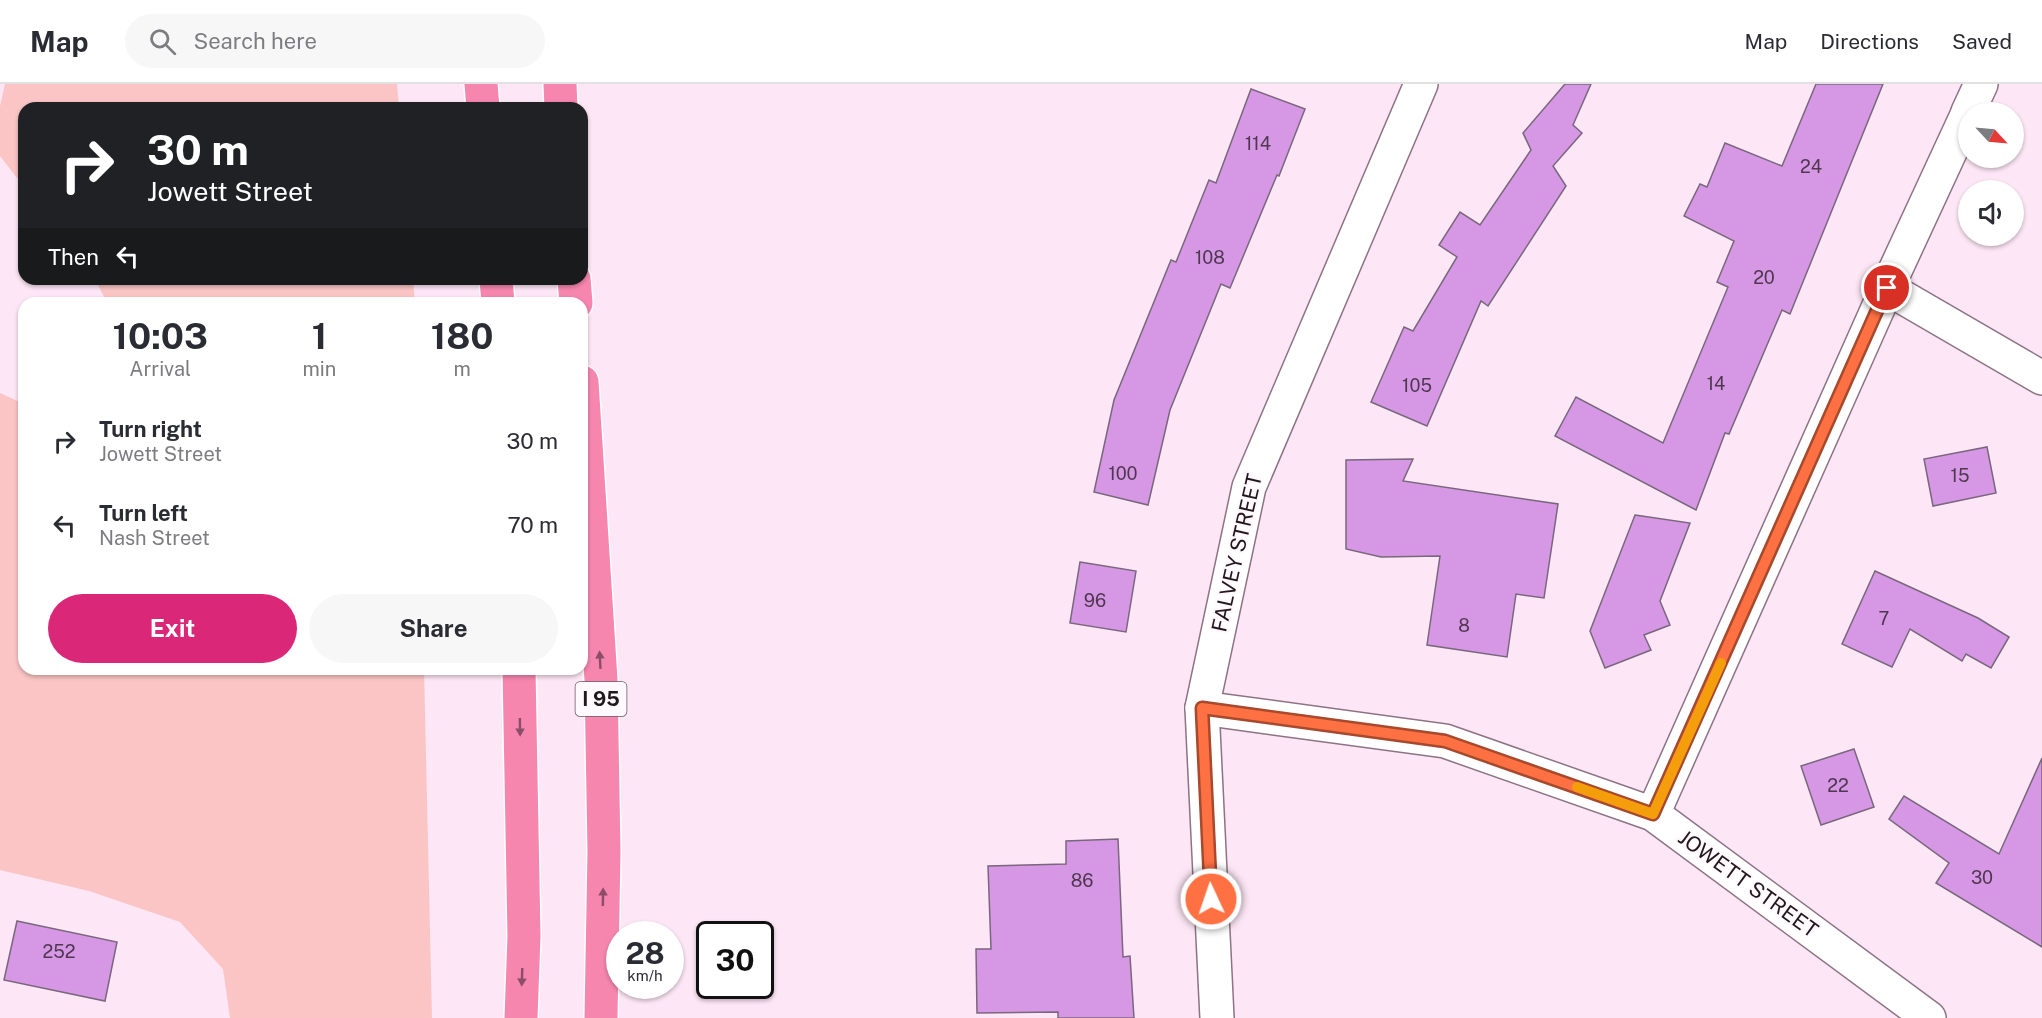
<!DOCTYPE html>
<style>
:root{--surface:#fff;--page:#f7f7f7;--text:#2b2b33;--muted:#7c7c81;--line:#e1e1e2;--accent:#db2777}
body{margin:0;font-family:"Public Sans",sans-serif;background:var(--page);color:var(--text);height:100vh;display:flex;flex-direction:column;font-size:22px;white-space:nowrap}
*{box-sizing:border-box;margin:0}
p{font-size:20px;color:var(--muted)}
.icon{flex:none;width:33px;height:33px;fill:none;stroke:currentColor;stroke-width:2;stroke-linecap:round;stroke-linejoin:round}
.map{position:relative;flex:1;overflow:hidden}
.sheet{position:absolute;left:18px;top:213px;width:570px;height:378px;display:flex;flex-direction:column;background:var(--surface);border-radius:18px;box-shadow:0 2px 4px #0004}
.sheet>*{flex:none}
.hud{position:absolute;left:18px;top:18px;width:570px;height:183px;border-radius:18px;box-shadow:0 2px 4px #0004;background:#202124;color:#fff;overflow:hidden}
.needle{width:39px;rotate:116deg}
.buttons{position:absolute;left:1958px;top:18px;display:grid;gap:12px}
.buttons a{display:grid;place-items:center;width:66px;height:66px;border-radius:50%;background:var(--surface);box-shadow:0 2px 4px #0004;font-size:30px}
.speed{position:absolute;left:606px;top:837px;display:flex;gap:12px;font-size:30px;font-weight:700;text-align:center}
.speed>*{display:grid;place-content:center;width:78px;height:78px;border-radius:50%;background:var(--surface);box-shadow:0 2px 4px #0004;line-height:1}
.speed small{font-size:15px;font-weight:400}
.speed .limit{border:3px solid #111;border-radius:9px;background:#fff;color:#111}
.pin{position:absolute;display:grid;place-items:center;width:51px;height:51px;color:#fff;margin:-26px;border:3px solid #fff;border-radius:50%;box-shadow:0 2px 6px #0007}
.me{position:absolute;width:66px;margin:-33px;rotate:357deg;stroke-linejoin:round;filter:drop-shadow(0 0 4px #0008)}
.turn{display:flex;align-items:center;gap:21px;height:126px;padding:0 30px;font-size:27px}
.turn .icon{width:78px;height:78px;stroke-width:2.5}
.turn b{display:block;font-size:42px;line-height:51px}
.then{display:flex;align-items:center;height:57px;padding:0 30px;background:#0003;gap:12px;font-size:22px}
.eta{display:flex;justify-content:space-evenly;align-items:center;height:102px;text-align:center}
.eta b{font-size:36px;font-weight:700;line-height:42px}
.button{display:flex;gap:12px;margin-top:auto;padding:12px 30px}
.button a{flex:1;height:69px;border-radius:36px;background:var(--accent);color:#fff;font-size:24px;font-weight:700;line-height:69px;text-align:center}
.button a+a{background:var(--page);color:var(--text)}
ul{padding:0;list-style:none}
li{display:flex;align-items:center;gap:18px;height:84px;padding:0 30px}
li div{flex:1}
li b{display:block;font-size:22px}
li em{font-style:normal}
header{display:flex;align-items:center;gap:36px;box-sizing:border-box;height:84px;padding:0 30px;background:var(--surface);border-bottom:2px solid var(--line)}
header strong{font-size:28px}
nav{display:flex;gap:33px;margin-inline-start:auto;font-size:21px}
.search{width:420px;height:54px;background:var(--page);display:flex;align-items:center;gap:15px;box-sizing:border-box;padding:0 21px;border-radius:33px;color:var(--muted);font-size:22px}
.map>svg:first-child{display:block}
.green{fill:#fbc5c5}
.building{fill:#d698e4;stroke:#79677d;stroke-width:1.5}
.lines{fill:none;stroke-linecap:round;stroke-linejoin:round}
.minor-casing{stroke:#8d7384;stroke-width:36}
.motorway-casing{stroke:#fff;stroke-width:36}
.minor{stroke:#fff;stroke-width:33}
.motorway{stroke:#f686ae;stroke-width:33}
.oneway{fill:#8c4e66}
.route-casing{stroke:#a6492c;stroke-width:15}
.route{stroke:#ff7043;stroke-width:10}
.slow{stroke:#f59e0b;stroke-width:10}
.labels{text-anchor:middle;stroke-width:4.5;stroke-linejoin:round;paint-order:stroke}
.number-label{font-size:18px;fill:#4e374f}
.shield{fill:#fff9fd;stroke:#645b60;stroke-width:1.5}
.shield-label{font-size:20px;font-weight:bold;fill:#21171d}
.street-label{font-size:21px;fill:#21171d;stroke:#fff9fd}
</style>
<header>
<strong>Map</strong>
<div class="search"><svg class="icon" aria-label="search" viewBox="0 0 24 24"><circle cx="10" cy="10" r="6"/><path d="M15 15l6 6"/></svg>Search here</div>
<nav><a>Map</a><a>Directions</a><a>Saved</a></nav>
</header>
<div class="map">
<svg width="2042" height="934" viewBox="0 0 2042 934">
<rect width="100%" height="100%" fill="#fde6f5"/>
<g class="green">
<polygon points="5,0 397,0 399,24 24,24 24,103 0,72 0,22"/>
<polygon points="95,195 413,195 415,219 107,219"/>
<polygon points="0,309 24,320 24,585 424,585 432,934 230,934 223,885 180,838 89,807 0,786"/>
</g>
<g class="building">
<polygon points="1565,0 1591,0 1573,41 1582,49 1553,82 1566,102 1488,222 1481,217 1427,342 1371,318 1404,243 1413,247 1457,173 1439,161 1460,128 1480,141 1531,66 1523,49"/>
<polygon points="1816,0 1883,0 1790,230 1782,226 1729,350 1725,349 1696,426 1555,352 1576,313 1663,359 1728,203 1717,198 1734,157 1684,132 1700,100 1707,103 1725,59 1782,82"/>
<polygon points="1251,5 1305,25 1279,92 1277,91 1230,204 1221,200 1170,326 1148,421 1094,408 1114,316 1171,176 1176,178 1209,96 1216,99"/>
<polygon points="1987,363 1996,409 1933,422 1924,375"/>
<polygon points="1413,375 1403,397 1558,420 1544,514 1516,510 1507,573 1427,561 1440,472 1381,473 1346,465 1346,376"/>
<polygon points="1635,431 1690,439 1660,517 1670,541 1644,551 1651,566 1605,584 1590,547"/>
<polygon points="1080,478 1136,487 1126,548 1070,539"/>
<polygon points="1875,487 1978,534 2009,553 1991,584 1966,570 1962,577 1910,545 1892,583 1842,560"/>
<polygon points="1854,665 1874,723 1821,741 1801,682"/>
<polygon points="2042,674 2042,863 1936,799 1949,779 1889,735 1904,712 1999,770"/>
<polygon points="1118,755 1123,873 1130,872 1134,934 1058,934 1058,928 977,929 976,865 991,865 988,782 1066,780 1066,757"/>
<polygon points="17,837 117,858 105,917 4,896"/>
</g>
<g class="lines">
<g class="minor-casing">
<g id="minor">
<polyline points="1968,28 1981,0"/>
<polyline points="1887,204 2042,294"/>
<polyline points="1202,624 1445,657 1653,730 1929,934"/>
<polyline points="1653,730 1887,204 1968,29"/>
<polyline points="1217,934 1202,624 1249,403 1421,0"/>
</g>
</g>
<g class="motorway-casing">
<g id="motorway">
<polyline points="481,0 483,24"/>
<polyline points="560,0 561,24"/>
<polyline points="496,195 498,219"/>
<polyline points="574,195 576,219"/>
<polyline points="582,298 601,596 604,767 601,934"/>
<polyline points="519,585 524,852 521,934"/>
</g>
</g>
<use href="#minor" class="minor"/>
<use href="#motorway" class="motorway"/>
</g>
<defs><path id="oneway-solid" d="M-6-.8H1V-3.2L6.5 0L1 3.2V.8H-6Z" transform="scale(1.5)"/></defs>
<g class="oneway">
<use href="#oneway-solid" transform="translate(600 576) rotate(-93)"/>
<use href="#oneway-solid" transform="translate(520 643) rotate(89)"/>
<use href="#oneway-solid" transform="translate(603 813) rotate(-89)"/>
<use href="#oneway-solid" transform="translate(522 893) rotate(92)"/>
</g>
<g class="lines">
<g class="route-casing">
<polyline id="route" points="1211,815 1202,624 1445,657 1653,730 1887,204"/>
</g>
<use href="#route" class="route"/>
<polyline class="slow" points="1577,703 1653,730 1721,579"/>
</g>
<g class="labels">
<g class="number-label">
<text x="1258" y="66">114</text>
<text x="1811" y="89">24</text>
<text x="1210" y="180">108</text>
<text x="1764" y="200">20</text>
<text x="1716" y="306">14</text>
<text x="1417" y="308">105</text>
<text x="1123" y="396">100</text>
<text x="1960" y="398">15</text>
<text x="1095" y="523">96</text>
<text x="1884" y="541">7</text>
<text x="1464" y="548">8</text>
<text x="1838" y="708">22</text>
<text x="1982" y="800">30</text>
<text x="1082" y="803">86</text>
<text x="59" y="874">252</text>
</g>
<rect class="shield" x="575.5" y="598" width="51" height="34" rx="4.5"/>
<g class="shield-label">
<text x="601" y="622">I 95</text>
</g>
<g class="street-label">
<text transform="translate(1237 469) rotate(-77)" y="7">FALVEY STREET</text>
<text transform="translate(1748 800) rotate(36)" y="7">JOWETT STREET</text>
</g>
</g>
</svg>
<div class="buttons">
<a><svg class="needle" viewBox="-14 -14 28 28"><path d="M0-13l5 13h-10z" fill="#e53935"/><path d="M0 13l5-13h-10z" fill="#7c7c81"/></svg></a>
<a><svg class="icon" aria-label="sound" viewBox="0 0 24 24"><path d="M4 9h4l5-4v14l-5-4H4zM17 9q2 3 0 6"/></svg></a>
</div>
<div class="speed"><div>28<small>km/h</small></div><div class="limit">30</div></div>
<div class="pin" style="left:1887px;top:204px;background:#d93025"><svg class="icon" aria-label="arrive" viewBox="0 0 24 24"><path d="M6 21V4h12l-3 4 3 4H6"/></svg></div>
<svg class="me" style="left:1211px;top:815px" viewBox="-20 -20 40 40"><circle r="17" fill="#ff7043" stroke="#fff" stroke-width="3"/><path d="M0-11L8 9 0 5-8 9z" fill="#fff"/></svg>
<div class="hud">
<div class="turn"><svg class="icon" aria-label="right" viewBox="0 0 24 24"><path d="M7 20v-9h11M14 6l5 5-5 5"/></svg><div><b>30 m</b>Jowett Street</div></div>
<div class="then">Then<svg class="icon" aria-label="left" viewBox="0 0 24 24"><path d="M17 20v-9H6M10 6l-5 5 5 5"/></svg></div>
</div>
<section class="sheet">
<div class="eta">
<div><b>10:03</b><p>Arrival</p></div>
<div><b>1</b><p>min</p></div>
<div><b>180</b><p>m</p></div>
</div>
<ul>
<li><svg class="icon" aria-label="right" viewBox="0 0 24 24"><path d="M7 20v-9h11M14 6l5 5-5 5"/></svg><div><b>Turn right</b><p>Jowett Street</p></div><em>30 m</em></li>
<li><svg class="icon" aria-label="left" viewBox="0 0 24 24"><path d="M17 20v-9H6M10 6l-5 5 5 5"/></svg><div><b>Turn left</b><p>Nash Street</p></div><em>70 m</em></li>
</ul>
<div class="button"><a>Exit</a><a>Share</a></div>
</section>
</div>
